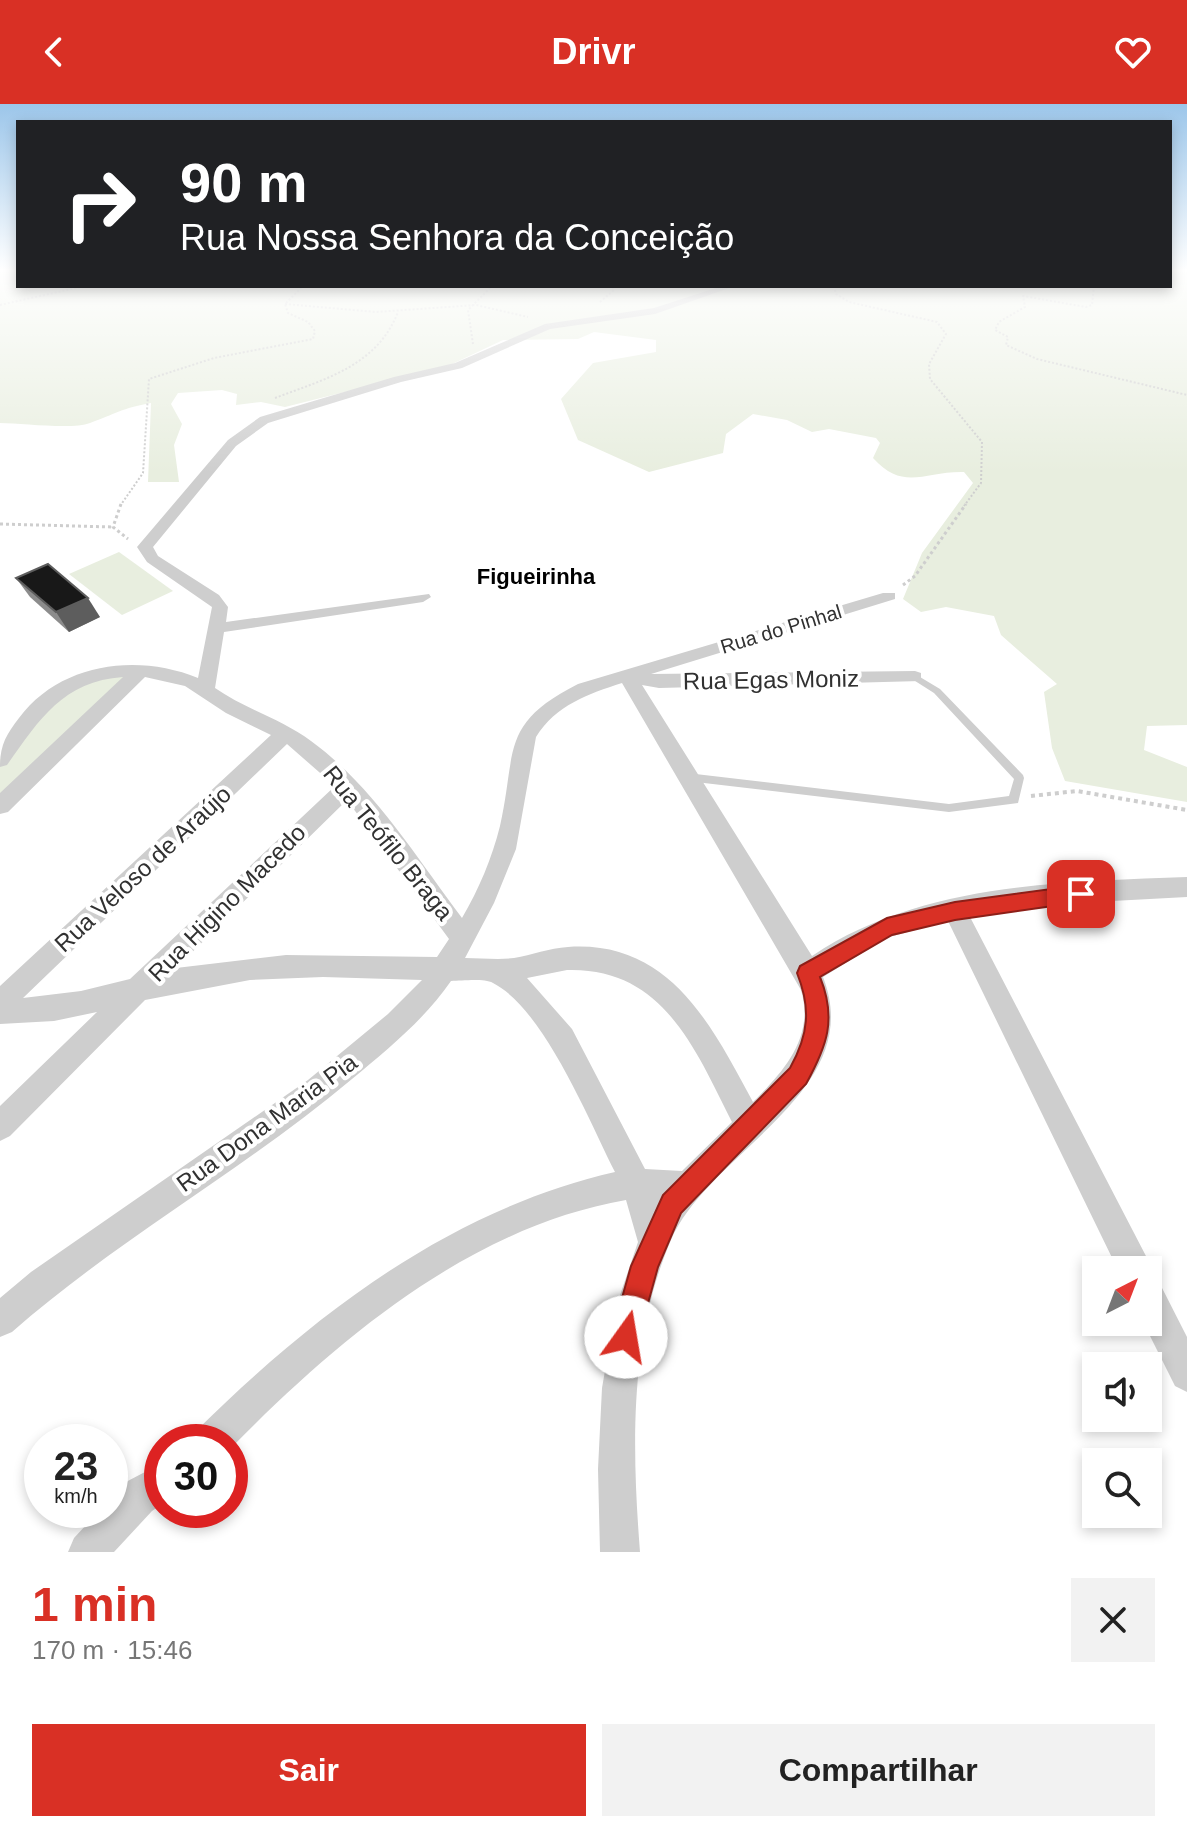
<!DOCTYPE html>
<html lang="pt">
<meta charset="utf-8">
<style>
:root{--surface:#fff;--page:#f2f2f2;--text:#222;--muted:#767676;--accent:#d93025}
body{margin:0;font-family:Helvetica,sans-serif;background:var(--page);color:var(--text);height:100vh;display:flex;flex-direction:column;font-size:30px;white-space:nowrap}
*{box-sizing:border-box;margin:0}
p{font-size:26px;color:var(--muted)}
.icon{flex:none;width:44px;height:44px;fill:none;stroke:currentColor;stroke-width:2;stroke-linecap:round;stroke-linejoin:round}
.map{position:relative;height:1448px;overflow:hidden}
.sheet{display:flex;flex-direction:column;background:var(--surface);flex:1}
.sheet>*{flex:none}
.guide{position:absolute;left:16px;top:16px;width:1156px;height:168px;border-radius:0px;box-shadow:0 4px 12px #0003;background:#202124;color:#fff;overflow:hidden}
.needle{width:52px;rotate:42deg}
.tools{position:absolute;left:1082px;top:1152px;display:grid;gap:16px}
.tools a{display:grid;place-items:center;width:80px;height:80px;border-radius:0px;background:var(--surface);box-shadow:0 4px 12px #0003;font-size:40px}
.speed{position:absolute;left:24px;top:1320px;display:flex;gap:16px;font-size:40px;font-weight:700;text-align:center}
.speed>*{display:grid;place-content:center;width:104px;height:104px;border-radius:50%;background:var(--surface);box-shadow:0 4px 12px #0003;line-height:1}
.speed small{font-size:20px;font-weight:400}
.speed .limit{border:12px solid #d22;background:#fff;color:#111}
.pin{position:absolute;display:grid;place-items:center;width:68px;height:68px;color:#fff;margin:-34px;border-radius:16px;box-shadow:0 4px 12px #0006}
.me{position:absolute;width:88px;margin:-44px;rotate:13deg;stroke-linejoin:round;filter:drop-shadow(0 0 6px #0008)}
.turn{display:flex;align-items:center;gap:28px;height:168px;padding:0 32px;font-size:36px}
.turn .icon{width:104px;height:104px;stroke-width:2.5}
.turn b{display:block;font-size:56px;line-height:68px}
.round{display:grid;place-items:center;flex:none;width:84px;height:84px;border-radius:0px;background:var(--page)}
.head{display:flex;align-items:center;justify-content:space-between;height:136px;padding:0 32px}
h1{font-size:48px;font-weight:600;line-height:60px;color:var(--accent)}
.primary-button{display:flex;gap:16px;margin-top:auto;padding:16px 32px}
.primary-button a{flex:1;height:92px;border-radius:0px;background:var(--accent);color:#fff;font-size:32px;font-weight:600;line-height:92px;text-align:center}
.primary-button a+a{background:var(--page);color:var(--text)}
header{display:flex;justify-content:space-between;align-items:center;height:104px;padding:0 32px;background:var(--accent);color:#fff;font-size:36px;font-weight:600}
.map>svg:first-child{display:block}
.green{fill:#e8eedf}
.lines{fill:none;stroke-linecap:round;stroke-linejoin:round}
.path-far2{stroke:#cecece;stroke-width:2;stroke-dasharray:2 2;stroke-linecap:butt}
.path-far1{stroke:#cecece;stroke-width:3;stroke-dasharray:3 3;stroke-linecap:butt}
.path{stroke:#cecece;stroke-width:4;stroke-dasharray:4 4;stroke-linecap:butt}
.lane{fill:#cecece;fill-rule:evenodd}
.street{fill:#cecece;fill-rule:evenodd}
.wall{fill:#8c8c8c}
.shaded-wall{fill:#5d5d5d}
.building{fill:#181818;stroke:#5d5d5d;stroke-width:2}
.route{fill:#d93025;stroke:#8d1f18;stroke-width:2}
.labels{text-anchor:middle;stroke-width:8;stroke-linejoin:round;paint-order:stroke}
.far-street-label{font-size:20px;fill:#313131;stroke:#fff}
.far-neighbourhood-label{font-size:22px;font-weight:bold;fill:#000;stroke:#fff}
.street-label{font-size:24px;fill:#313131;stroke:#fff}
</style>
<header><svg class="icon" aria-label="back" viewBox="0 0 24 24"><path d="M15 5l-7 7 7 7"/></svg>Drivr<svg class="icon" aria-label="heart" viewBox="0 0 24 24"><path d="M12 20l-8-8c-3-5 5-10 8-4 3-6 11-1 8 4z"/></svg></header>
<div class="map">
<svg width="1187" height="1448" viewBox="0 0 1187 1448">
<rect width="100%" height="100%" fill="#fff"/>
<g class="green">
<path d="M 0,167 L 18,167 L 18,182 L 1170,182 L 1170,167 L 1187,167 L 1187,621 L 1147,622 L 1144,646 L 1187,663 L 1187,698 L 1065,677 L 1052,644 L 1044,588 L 1057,580 L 1001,531 L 994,512 L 946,503 L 921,508 L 903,495 L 922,449 L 973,379 L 964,368 C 924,367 904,388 873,354 L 880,339 L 876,334 L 829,325 L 812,328 L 787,316 L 753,310 L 726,330 L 723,349 L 649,368 L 578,336 L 561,295 L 593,259 L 656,248 L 656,236 L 594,228 L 578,235 L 503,236 L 448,262 L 285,303 L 261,298 L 236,301 L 237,290 L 222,286 L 178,289 L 171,300 L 182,320 L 174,341 L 179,378 L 148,378 L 151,299 C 122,304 115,310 90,319 C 72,326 22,319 0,319 Z"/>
<polygon points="119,448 173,487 122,511 69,470"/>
<polygon points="140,567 0,697 0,656 37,604 60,585"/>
</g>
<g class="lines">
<g class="path-far2">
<polyline points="1170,170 1187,170"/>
<polyline points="834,182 836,190 849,198 937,218 946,230 929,260 930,275 982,338 981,379 964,402"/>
<polyline points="1094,182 1092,201 1086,203 1023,192 1025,203 999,218 995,226 1008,233 1006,241 1037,255 1187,291"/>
<polyline points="600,198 614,186 612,182"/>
<polyline points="285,200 376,208 476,201 528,213"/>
<polyline points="0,201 85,182"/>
<polyline points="473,240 468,206 492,182"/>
<path d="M 275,294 C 325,275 377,262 398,208"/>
<polyline points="120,402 143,369 149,275 214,254 313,235 315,227 308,218 288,209 285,200 303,182"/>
</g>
<g class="path-far1">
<polyline points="121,400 113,423 128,435"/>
<polyline points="0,420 113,423"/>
<polyline points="903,481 915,472 966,400"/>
</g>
<polyline class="path" points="1031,692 1077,687 1187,706"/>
<polygon class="lane" points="915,570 940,585 1023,671 1024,674 1018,699 949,708 687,677 682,673 687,669 949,700 1009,692 1014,675 934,589 912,575 912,571"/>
<g class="street">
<path d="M 722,182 L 735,182 L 655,210 L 550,225 L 462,264 L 401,278 L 268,319 L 236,342 L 153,443 L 158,452 L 219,491 L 228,503 L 226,518 L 429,490 L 431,493 L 423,498 L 224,528 L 215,584 C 245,605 282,615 311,637 C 374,683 416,753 462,814 C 479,785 492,754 500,722 C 517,647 499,620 578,580 L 883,489 L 895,489 L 895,495 L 651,570 L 915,567 L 921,569 L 921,577 L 659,584 L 642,581 L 812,852 C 920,779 1061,778 1187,773 L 1187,793 L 1075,799 L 970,813 L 1147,1154 L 1151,1166 L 1148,1174 L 1148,1166 L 1118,1166 L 948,817 L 886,834 L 823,873 C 868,988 709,1047 671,1136 C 629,1233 632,1345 640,1448 L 600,1448 L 598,1365 L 602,1284 L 616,1203 L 638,1138 L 626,1096 C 470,1123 337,1236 230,1345 L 230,1338 L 193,1338 L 198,1325 C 316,1209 450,1106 615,1068 C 589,1017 544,905 493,879 C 483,874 462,877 451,877 C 424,916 388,945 352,975 C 244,1066 119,1134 12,1228 L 0,1233 L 0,1194 L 31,1168 L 308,976 L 388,910 L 422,876 L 323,873 L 250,876 L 145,896 L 10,1032 L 0,1037 L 0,1002 L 97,908 L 54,917 L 0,920 L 0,882 L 271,631 L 226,609 L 185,582 L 145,573 L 8,708 L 0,710 L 0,689 L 123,573 C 63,577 39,616 7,661 L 0,663 C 0,641 6,631 19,614 C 60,559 137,549 198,574 L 212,503 L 147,458 L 137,443 L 228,336 L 260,313 L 394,273 L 455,259 L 545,220 L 654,204 ZM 622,579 L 801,886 C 815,933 784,967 753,998 C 712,922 670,836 568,843 C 549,844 532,851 514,854 C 498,856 481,854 465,854 L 494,799 L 516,745 L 536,633 C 556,601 588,590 622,579 ZM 287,640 L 335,682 L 130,875 L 81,887 L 23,894 ZM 347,696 L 449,835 L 437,853 L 286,851 L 176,864 ZM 567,866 C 663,863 695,945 732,1018 L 682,1067 L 645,1065 L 572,925 L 527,874 Z"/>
<polygon points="1148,1175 1160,1180 1187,1233 1187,1288 1175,1282 1143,1218 1148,1218"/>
<polygon points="162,1359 162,1400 152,1407 114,1448 68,1448 74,1434 100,1406 110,1406 110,1395 124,1379"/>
</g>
</g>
<polygon class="wall" points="16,474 100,513 69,528 30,493"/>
<polygon class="shaded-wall" points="88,494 100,513 69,528 56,508"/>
<polygon class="building" points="48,460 88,494 56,508 16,474"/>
<linearGradient id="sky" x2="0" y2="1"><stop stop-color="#9cc6ea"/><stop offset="0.45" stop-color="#fff"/><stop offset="1" stop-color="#fff" stop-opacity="0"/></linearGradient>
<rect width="1187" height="369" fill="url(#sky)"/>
<path class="route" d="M 1081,781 L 1091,790 L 1081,798 L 955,816 L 892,831 L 820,873 C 837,915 827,942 806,980 L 681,1109 L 658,1163 L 636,1243 L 626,1247 L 616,1243 L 611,1233 L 631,1162 L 663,1091 L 790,964 C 809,930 811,904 797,869 L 800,862 L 887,814 L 955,798 Z"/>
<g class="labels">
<g class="far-street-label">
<text transform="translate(781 525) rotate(-17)" y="7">Rua do Pinhal</text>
</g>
<g class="far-neighbourhood-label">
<text x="536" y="480">Figueirinha</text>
</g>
<g class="street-label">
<text transform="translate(771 576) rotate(-1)" y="8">Rua Egas Moniz</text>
<text transform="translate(388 739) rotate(51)" y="8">Rua Teófilo Braga</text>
<text transform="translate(143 765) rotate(-43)" y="8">Rua Veloso de Araújo</text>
<text transform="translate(227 799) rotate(-45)" y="8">Rua Higino Macedo</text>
<text transform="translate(267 1019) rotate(-36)" y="8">Rua Dona Maria Pia</text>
</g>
</g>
</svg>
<div class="tools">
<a><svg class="needle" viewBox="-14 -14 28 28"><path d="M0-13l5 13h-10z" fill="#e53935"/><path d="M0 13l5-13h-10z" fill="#767676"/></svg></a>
<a><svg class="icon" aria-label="sound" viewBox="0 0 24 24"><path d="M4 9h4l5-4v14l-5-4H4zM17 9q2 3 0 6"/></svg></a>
<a><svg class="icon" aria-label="search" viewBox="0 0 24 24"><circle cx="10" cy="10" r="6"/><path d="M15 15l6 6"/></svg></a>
</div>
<div class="speed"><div>23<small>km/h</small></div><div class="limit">30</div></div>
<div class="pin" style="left:1081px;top:790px;background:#d93025"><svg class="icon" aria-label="arrive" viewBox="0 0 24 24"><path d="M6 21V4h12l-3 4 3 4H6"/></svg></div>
<svg class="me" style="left:626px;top:1233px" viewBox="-20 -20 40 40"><circle r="19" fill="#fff"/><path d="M0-13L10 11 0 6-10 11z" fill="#d93025"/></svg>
<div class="guide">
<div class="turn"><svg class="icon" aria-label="right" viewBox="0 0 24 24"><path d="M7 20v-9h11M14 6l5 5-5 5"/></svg><div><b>90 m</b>Rua Nossa Senhora da Conceição</div></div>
</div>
</div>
<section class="sheet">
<div class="head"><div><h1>1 min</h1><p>170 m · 15:46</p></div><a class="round"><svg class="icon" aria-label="close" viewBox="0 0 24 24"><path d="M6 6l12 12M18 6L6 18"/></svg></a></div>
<div class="primary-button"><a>Sair</a><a>Compartilhar</a></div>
</section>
